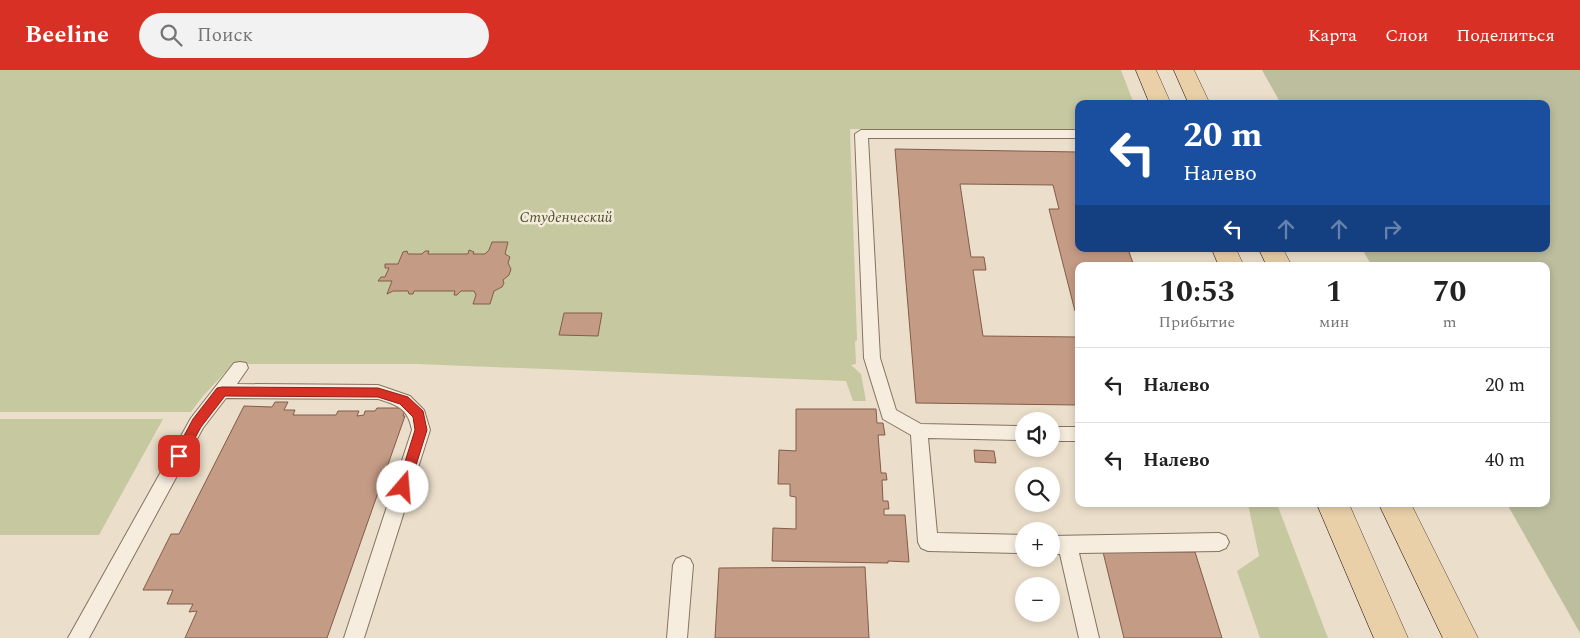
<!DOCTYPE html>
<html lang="ru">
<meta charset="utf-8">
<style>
:root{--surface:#fff;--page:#f2f2f2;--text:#222;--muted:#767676;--line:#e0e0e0;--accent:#d93025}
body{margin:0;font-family:Spectral,serif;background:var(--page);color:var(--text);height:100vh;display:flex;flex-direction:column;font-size:19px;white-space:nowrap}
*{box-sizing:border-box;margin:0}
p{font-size:16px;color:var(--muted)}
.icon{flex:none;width:28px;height:28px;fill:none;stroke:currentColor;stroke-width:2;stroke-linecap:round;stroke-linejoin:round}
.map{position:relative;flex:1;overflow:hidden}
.side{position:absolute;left:1075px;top:192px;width:475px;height:245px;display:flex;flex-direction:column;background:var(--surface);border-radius:10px;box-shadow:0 2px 8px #0003}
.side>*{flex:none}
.top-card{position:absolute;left:1075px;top:30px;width:475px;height:152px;border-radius:10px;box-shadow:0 2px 8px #0003;background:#1a4fa0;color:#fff;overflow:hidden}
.tools{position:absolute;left:1015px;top:342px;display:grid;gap:10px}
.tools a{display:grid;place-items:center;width:45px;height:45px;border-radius:50%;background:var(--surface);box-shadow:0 2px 8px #0003;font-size:25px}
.pin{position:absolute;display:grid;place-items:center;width:42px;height:42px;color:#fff;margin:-21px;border-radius:10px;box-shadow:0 2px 8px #0006}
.me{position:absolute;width:55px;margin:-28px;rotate:18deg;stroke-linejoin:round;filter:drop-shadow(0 0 4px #0008)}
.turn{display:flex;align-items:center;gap:18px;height:105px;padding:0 25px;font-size:22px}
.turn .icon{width:65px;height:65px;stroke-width:2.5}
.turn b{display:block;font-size:35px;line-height:42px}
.lanes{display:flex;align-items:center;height:48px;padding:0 25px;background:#0003;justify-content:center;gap:25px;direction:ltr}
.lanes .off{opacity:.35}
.eta{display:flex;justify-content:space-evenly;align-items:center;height:85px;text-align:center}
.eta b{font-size:30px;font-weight:700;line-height:35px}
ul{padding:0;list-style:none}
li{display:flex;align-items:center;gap:15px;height:75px;padding:0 25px;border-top:1px solid var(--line)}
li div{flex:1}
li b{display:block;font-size:19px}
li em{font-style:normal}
header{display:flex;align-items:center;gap:30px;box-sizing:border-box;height:70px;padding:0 25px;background:var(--accent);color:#fff}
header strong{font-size:24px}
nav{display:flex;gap:28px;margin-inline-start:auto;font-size:18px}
.search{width:350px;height:45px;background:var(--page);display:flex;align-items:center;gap:12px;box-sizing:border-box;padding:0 18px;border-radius:28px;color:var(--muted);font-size:19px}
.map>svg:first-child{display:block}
.green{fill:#c6c8a0}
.cemetery{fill:#bcbe9e}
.building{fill:#c49b85;stroke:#825c49}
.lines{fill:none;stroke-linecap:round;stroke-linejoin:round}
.lane-casing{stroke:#867261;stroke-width:2}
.primary-casing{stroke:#544134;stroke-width:1}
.lane{fill:#f6edde;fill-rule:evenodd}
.primary{fill:#e9d0a8;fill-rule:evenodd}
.route{fill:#d93025;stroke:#8d1f18}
.labels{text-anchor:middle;stroke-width:5;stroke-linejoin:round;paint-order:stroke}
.park-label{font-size:15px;font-style:italic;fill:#4b522b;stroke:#f3eada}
</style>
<header>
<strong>Beeline</strong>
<div class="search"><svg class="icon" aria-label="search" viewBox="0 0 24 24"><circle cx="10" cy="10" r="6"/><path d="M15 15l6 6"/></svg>Поиск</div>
<nav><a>Карта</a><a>Слои</a><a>Поделиться</a></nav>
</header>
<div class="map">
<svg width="1580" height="568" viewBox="0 0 1580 568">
<rect width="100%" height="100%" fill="#ebdfcb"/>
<g class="green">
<polygon points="0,0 1121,0 1134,34 1079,34 1079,59 850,59 857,270 855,272 856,294 851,295 861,304 866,331 853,331 846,311 417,294 233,294 203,326 191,342 0,342"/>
<polygon points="0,349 163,349 99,465 0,465"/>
<polygon points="1248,434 1277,434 1328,568 1260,568 1237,501 1259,486"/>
</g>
<polygon class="cemetery" points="1262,0 1580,0 1580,563 1507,434 1546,434 1546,196 1372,196 1362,179 1546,179 1546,34 1281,34"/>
<g class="building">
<polygon points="895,79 1079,82 1079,179 1128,179 1134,196 1079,196 1079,241 1075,241 1049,139 1059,139 1053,115 960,114 971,187 984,187 986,200 973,200 983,266 1079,267 1079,335 916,333"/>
<polygon points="492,172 508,172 505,184 510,187 508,193 511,199 509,205 503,210 504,213 502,217 494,221 490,234 473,234 476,225 474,221 461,221 457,225 454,225 455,221 414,221 413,224 409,224 408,221 393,221 387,224 392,211 378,211 381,207 385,207 389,198 385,198 385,194 398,194 403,182 407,181 408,184 422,184 425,181 429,181 428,184 468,184 469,180 474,182 473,184 485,184 489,180"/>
<polygon points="564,243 602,243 598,266 559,265"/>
<polygon points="275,332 288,332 284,340 295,340 293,345 336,345 338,341 359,341 357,346 364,345 365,341 375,341 377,338 406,338 403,346 405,346 327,568 185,568 197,541 189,542 193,534 167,534 173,520 143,520 171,464 179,464 244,336 272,337"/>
<polygon points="796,339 876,339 877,353 883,353 885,365 878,365 881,403 886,403 887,410 882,410 883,431 888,431 889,439 884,439 884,445 905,445 909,492 888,491 888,493 772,491 773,458 796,459 796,427 790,426 790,414 778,414 779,380 796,381"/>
<polygon points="974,380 994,381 996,393 975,392"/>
<polygon points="1103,482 1195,482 1222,568 1124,568"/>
<polygon points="865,497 869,568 715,568 719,498"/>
</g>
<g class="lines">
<g class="lane-casing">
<g id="lane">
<polygon points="861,60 1079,60 1079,68 868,68 880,288 896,340 921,354 1024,356 1024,370 928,368 937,463 1024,465 1024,483 928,481 921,478 918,472 911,365 883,349 864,288 855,64"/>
<path d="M 240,292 L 246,293 L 248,298 L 237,314 L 378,315 L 410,326 L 424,340 L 430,360 L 364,568 L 344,568 L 412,360 C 408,338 397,335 378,329 L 226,328 L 203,358 L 89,568 L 68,568 L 191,348 L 234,293 Z"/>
<rect x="1051" y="357" width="28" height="14"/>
<polygon points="1219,463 1226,466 1229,472 1226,478 1219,481 1079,483 1099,568 1079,568 1060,484 1051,484 1051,466"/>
<polygon points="683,486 690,489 693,495 687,568 667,568 673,495 676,489"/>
</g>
</g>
<g class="primary-casing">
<g id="primary">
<polygon points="1136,0 1156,0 1171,34 1150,34"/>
<polygon points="1174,0 1194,0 1210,34 1189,34"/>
<polygon points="1212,179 1236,179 1244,196 1219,196"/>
<polygon points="1259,179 1283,179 1292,196 1267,196"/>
<polygon points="1317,434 1349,434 1408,568 1374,568"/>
<polygon points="1379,434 1411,434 1478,568 1443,568"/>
</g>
</g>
<use href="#lane" class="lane"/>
<use href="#primary" class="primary"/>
</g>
<polygon class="route" points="222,317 378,318 408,327 423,341 427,360 408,421 403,422 398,421 397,417 415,360 413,347 400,334 378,327 225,326 201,357 183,390 179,391 174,390 173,386 193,349 217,318"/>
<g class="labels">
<g class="park-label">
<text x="566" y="152">Студенческий</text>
</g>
</g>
</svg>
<div class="tools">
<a><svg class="icon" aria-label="sound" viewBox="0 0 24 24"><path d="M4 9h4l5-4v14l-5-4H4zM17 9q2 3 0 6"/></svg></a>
<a><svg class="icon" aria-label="search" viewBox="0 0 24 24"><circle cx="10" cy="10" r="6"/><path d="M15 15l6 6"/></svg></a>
<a>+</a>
<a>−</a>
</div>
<div class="pin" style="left:179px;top:386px;background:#d93025"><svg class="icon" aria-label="arrive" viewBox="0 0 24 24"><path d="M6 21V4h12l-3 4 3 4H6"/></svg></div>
<svg class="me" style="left:403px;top:417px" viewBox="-20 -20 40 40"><circle r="19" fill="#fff"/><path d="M0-13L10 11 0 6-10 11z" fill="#d93025"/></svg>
<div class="top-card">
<div class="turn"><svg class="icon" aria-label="left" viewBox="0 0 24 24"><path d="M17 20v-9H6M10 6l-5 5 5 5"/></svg><div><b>20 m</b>Налево</div></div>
<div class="lanes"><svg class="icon" aria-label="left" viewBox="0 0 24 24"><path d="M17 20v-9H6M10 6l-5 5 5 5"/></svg><svg class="icon off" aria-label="ahead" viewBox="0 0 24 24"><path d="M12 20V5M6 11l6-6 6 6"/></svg><svg class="icon off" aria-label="ahead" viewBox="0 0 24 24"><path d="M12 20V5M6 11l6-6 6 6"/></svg><svg class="icon off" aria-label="right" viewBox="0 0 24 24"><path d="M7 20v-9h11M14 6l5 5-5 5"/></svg></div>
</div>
<section class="side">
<div class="eta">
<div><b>10:53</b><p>Прибытие</p></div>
<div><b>1</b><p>мин</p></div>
<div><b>70</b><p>m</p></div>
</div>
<ul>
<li><svg class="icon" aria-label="left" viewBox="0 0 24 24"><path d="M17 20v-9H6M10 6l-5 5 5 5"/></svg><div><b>Налево</b></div><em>20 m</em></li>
<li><svg class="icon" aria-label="left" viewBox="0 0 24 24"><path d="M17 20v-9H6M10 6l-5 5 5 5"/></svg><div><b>Налево</b></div><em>40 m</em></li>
</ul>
</section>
</div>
